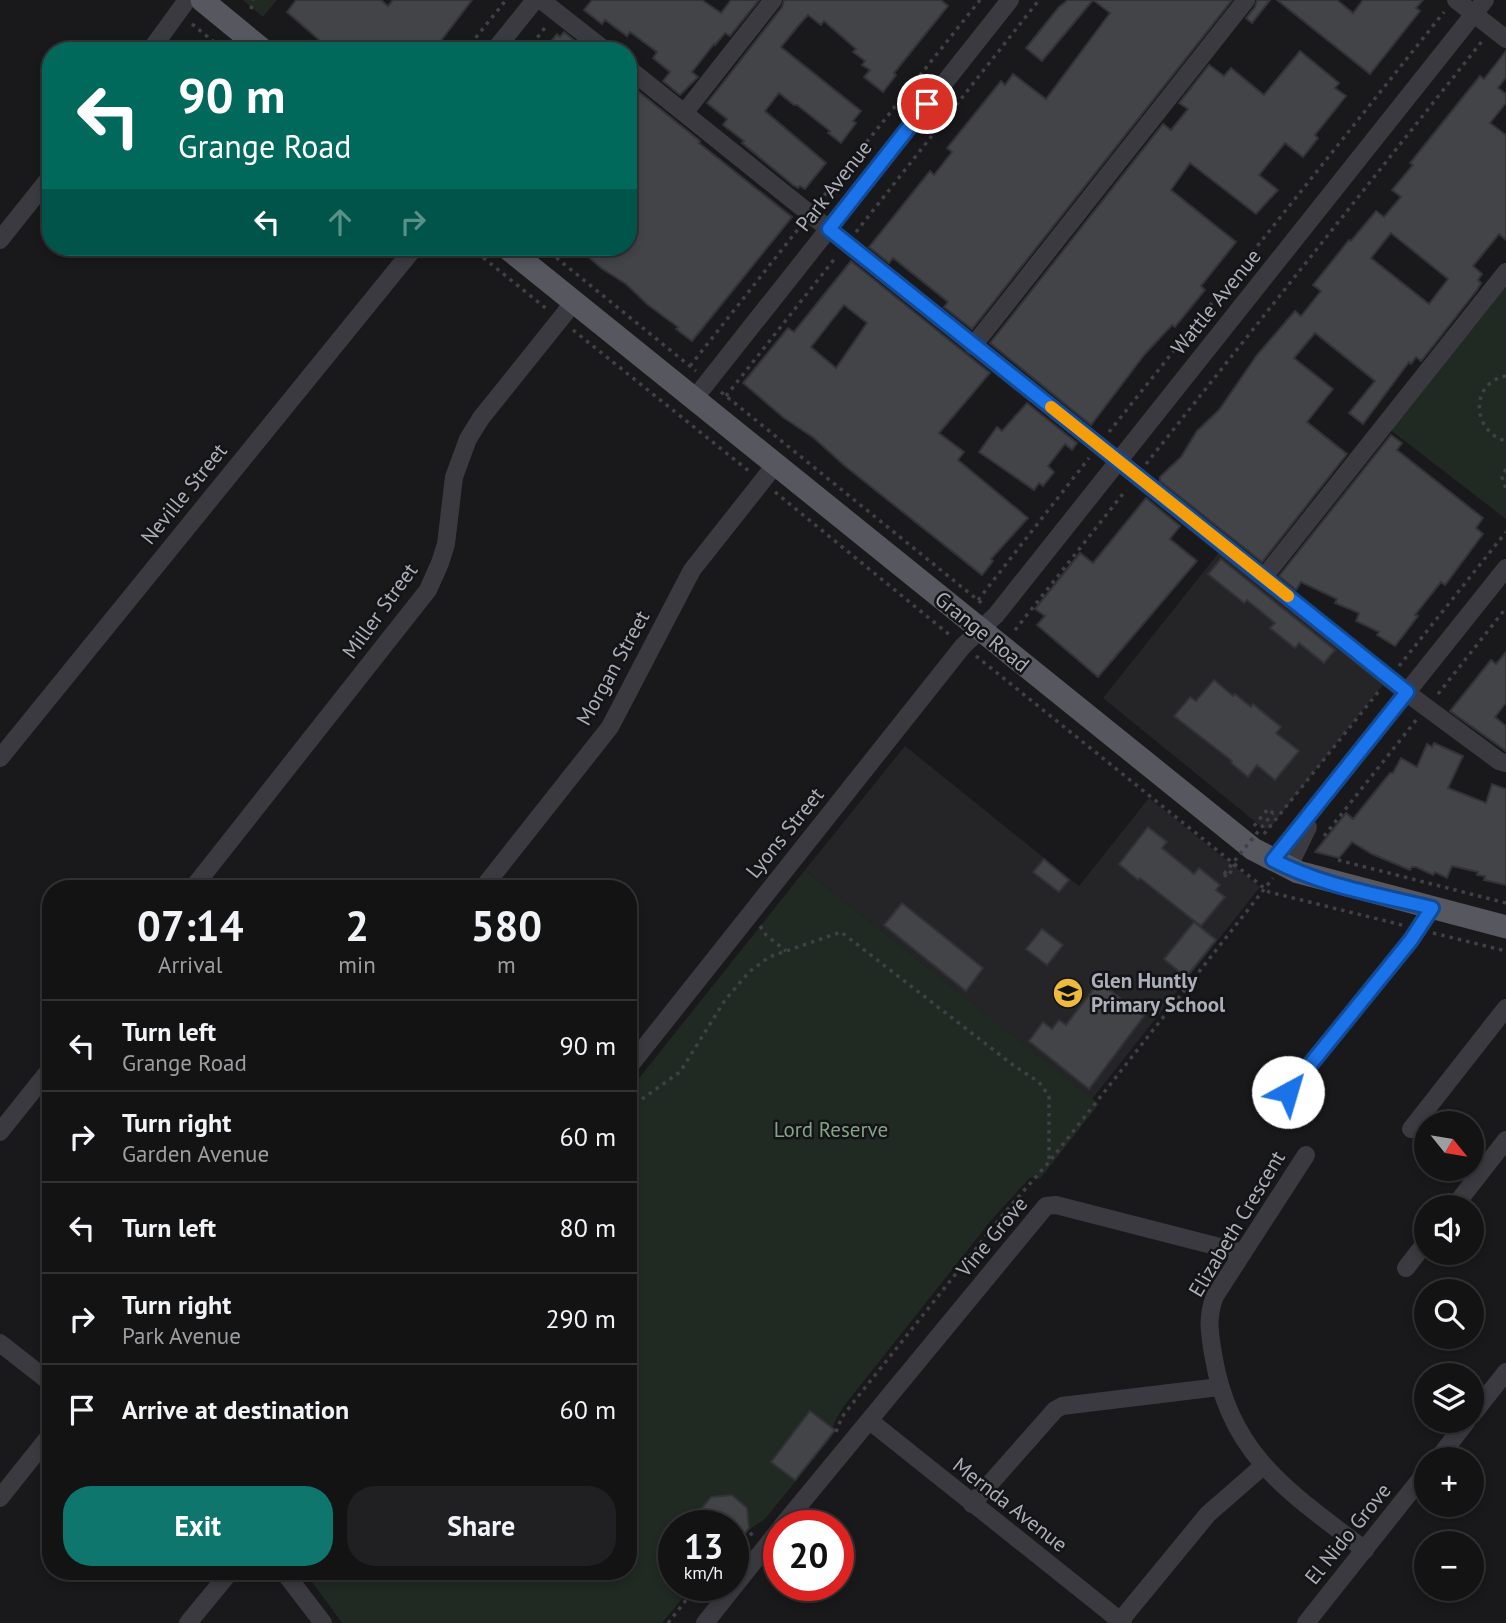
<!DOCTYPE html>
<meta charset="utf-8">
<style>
:root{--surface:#131314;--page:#202022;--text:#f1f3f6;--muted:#9d9ea0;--line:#323234;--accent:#0f766e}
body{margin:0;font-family:"PT Sans",sans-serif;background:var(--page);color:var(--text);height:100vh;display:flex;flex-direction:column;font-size:26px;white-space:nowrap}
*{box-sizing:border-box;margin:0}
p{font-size:23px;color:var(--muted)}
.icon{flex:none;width:38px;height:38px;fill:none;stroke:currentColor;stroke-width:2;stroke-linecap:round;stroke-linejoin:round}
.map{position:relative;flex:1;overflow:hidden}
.sheet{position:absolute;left:42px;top:880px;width:595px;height:700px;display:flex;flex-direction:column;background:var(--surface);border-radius:28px;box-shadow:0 4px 10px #0003,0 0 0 2px var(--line)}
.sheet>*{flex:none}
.hud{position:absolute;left:42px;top:42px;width:595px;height:214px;border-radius:28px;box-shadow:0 4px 10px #0003,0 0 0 2px var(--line);background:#00695c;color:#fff;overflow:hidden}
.needle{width:46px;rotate:120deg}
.buttons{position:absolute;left:1414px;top:1111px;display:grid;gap:14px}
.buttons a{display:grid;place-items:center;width:70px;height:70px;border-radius:50%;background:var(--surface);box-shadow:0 4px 10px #0003,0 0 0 2px var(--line);font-size:35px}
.speed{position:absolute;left:658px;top:1510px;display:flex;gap:14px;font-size:35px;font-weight:700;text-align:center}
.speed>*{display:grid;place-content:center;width:91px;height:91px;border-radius:50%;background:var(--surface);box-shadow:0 4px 10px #0003,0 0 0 2px var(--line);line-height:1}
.speed small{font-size:18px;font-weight:400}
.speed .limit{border:10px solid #d22;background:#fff;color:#111}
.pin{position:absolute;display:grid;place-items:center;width:60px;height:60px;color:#fff;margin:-30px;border:4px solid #fff;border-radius:50%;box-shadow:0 2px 7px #0007}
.me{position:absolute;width:77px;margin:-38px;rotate:39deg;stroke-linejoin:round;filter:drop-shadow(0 0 5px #0008)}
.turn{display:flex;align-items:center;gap:24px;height:147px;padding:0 21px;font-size:32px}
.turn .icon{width:91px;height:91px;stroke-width:2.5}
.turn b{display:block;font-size:49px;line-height:60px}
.lanes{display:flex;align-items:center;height:66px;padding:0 21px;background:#0003;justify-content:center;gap:35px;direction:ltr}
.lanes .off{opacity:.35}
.eta{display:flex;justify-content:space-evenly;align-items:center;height:119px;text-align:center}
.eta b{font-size:42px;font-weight:600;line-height:49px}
.action{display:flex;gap:14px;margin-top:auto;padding:14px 21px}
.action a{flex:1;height:80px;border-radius:28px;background:var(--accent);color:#fff;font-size:28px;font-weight:600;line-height:80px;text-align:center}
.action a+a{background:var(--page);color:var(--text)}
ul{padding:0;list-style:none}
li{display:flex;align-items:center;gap:21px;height:91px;padding:0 21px;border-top:2px solid var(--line)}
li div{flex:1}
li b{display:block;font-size:26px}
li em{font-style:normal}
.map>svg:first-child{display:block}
.built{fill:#252528}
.green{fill:#202922}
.building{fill:#434448;stroke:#333337;stroke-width:2;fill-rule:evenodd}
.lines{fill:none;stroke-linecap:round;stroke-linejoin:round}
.path{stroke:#404147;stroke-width:3.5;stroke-dasharray:3.5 5;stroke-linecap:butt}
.minor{stroke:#3a3a40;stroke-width:18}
.major{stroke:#56575f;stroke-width:23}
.path-bridge{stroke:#404147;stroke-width:3.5;stroke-dasharray:3.5 5;stroke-linecap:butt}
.route-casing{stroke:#114b97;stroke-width:18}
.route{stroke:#1a73e8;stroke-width:12}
.slow{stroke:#f59e0b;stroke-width:12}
.labels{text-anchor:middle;stroke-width:5;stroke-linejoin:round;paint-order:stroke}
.street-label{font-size:21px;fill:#abafba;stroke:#141316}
.poi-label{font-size:21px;font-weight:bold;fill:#abafba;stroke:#141316;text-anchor:start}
.park-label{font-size:21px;fill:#83a486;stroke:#141316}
</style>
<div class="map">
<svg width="1506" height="1623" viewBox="0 0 1506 1623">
<rect width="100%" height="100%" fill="#19191b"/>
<g class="built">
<polygon points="1221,550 1385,682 1269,829 1263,828 1103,698"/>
<polygon points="905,746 1079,886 1149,798 1260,887 1092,1099 805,870"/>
</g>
<g class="green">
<polygon points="243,0 277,0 263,17"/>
<polygon points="1506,281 1506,519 1388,428"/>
<polygon points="805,870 1099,1104 1040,1179 1032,1177 1029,1179 993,1218 844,1406 835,1421 829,1440 765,1519 750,1529 733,1549 733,1526 674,1526 674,1586 700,1586 687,1593 662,1623 342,1623 305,1572 628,1572 628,1092"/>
</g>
<g class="building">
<polygon points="296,0 381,0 388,6 393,0 472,0 433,51 332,51 287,12"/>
<polygon points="592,0 702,0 721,13 731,0 759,0 730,36 725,33 715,45 714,44 692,72 698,77 680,95 663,81 670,72 653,58 657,52 630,32 627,36 605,20 602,24 584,10"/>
<polygon points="784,0 941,0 948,6 894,73 896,75 883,92 864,77 870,70 862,65 865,61 853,52 856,49 824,21 821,25 808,15 798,26 781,47 861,111 853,121 856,123 841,143 828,133 830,131 797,105 794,105 779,93 765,111 826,163 805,189 800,186 798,188 793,185 742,143 744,141 723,125 727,119 707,103 782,7"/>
<polygon points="1068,0 1232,0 972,329 944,307 948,302 893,258 889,263 869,247 930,171 934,175 952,152 947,148 1001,81 1005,85 1013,74 1046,99 1110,13 1093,0 1042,61 1026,48 1059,7"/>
<polygon points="1257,0 1270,0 1252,23 1246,18 1255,7"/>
<polygon points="1277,0 1337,0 1353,13 1363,0 1423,0 1416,8 1420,11 1370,74"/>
<polygon points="564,32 587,51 543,51 557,34 560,37"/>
<polygon points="1300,51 1339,83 1335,88 1346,96 1315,135 1318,138 1303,157 1285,143 1259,175 1278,190 1256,214 1190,163 1171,190 1236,242 1201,286 1205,290 1175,327 1172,325 1145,354 1091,425 990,343 1163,124 1171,130 1188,109 1179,103 1209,65 1224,76 1231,68 1264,95"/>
<path d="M 1506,51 L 1506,77 L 1498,88 L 1506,94 L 1506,103 L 1490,123 L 1506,135 L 1506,240 L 1499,234 L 1473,266 L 1482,274 L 1478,280 L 1481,283 L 1477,290 L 1421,361 L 1416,357 L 1411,364 L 1409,362 L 1363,424 L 1349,413 L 1375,381 L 1315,333 L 1294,358 L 1333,389 L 1307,422 L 1347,454 L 1262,562 L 1160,481 L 1160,477 L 1181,457 L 1197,431 L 1219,410 L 1257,355 L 1295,311 L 1301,316 L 1321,291 L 1313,285 L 1349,240 L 1351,241 L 1376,211 L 1384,217 L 1401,197 L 1392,190 L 1413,165 L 1410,163 L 1480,76 L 1484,79 ZM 1391,233 L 1448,279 L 1429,304 L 1371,258 Z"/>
<polygon points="628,83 700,141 699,143 792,217 692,341 676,329 678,327 648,305 626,284 601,268 577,247 628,247"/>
<path d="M 851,261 L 990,373 L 939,433 L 964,452 L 958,460 L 1028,518 L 991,559 L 993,561 L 982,575 L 845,466 L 814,438 L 784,418 L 743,383 L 788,328 L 794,332 ZM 844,305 L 867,323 L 836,368 L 811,347 Z"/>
<polygon points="1027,403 1077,443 1072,450 1065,444 1048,466 1054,472 1043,486 1039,483 1034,490 979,452 997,427 1002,431"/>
<polygon points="1391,435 1402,443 1397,450 1483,518 1476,528 1483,534 1445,585 1441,582 1415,615 1418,616 1395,646 1377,635 1379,632 1356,621 1359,613 1335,603 1337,599 1301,582 1296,590 1279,576"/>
<polygon points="1146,498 1180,526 1170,539 1197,561 1098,677 1037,625 1045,616 1035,609 1080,553 1093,563"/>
<polygon points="1221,559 1335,650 1324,663 1299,643 1295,648 1270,628 1275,623 1247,600 1244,603 1208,574"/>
<polygon points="1506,652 1506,703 1495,717 1506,726 1506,751 1450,711 1491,660 1496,664"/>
<polygon points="1214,680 1233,696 1235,694 1251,707 1253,704 1281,727 1276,733 1299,751 1275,780 1257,765 1248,777 1231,763 1232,761 1174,716 1190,697 1196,701"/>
<polygon points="1434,743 1463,756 1448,788 1486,803 1492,784 1506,789 1506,885 1484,880 1485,876 1477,875 1478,872 1452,866 1447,878 1435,872 1433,875 1416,867 1412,867 1410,870 1372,854 1352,842 1339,858 1315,852 1346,813 1353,819 1390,773 1393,773 1401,758 1417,767 1427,744 1432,747"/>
<polygon points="1148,827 1167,842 1162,848 1194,874 1199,868 1220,885 1216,890 1225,897 1201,926 1140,878 1138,880 1119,864"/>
<polygon points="1044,859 1069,880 1059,892 1033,872"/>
<polygon points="902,903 983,968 966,991 884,925"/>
<polygon points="1194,922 1216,940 1186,977 1164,959"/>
<polygon points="1042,929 1063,945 1047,965 1026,949"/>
<polygon points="1099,982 1144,1016 1089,1089 1029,1041 1043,1022 1052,1029 1059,1020 1066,1025"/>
<polygon points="810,1411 835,1430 795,1480 771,1462"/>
<polygon points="732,1495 747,1508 749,1528 733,1548 733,1526 700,1526 698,1513 711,1497"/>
</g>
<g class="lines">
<g class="path">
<polyline points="251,9 253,0"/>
<polyline points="192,24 225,51"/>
<polyline points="465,51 506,0"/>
<polyline points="527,51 547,25"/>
<polyline points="819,202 980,0"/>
<polyline points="856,232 1039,0"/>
<polyline points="470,247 548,310"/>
<polyline points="543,247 696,371"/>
<polyline points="573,330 750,472"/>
<polyline points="690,366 799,228"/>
<path d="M 1506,376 C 1469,383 1472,432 1506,441"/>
<polyline points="721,392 984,605"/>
<polyline points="726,396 836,257"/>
<polyline points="1109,432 1444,12"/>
<polyline points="1146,464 1483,40"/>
<polyline points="1506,469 1502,477 1506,489"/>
<polyline points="775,492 951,636"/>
<polyline points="978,600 1089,458"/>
<polyline points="1015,630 1126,490"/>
<polyline points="976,656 1269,892 1402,925"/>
<polyline points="1399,666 1506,532"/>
<polyline points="1438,694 1506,608"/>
<polyline points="1254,826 1268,809 1273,813"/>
<polyline points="1264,834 1379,691"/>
<polyline points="1324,836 1417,719"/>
<polyline points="1338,860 1506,903"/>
<polyline points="1224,874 1227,877 1235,866 1233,864"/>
<polyline points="760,926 766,935 786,951"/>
<polyline points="1433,933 1506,951"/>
<polyline points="628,1109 680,1072 725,1000 749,972 769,957 841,932 1013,1065 1039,1082 1049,1096 1049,1160"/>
<polyline points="836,1432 842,1417 852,1404 1006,1211 1049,1162 1273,878"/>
<polyline points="733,1554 747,1537 754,1532"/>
<polyline points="668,1623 687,1599 709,1586"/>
</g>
<g class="minor">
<polyline points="541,0 606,51"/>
<polyline points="1456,0 1506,39"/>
<polyline points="150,51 187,0"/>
<polyline points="494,51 535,0"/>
<polyline points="628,68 1407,693 1499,761 1506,763"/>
<polyline points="685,112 773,0"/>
<polyline points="0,240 51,176"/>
<polyline points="973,346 1246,0"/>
<polyline points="694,399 1010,0"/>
<polyline points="1264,577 1506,272"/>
<polyline points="0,758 415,247"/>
<polyline points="1273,860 1506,568"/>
<polyline points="1288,868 1308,827"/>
<polyline points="192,889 428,590 440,563 446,544 454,477 468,439 481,418 574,302"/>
<polyline points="482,889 610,727 692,570 775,465"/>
<polyline points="628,1068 963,646 996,615 1485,0"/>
<polyline points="1288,1092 1411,940 1432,908"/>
<polyline points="1411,1129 1506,1008"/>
<polyline points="0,1132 51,1068"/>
<path d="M 1306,1155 L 1215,1296 C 1206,1318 1210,1336 1214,1359 C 1231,1457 1291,1493 1365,1550"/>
<polyline points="1453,1208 1506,1140"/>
<polyline points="1406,1268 1426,1242"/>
<polyline points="0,1343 51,1383"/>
<polyline points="1472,1415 1506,1372"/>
<polyline points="870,1421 1123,1623"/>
<polyline points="1437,1460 1467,1421"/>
<polyline points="0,1498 51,1434"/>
<polyline points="972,1504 1055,1410 1062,1406 1219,1387"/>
<polyline points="782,1526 1046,1206 1056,1205 1243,1253"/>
<polyline points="284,1572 323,1623"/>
<polyline points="1120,1621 1208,1514 1263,1466"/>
<polyline points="188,1623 230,1572"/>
<polyline points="705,1623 779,1530"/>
<polyline points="1306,1623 1426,1472"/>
</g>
<g class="major">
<polyline points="202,0 264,51"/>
<polyline points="506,247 1253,849 1298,872 1506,927"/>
</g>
<polyline class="path-bridge" points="1224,874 1273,813"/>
</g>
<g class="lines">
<g class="route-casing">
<path id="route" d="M 927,104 L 829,229 L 1407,692 L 1273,860 C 1322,886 1379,895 1432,908 L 1411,940 L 1288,1092"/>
</g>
<use href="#route" class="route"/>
<polyline class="slow" points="1051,407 1288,596"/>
</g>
<defs>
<g id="school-disc" transform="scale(1.575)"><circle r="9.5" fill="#eeba3d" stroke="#141316"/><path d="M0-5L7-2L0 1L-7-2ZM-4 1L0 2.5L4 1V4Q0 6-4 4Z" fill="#111"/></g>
</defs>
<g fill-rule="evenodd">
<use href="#school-disc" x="1068" y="993"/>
</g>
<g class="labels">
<g class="street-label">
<text transform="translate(834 186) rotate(-52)" y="7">Park Avenue</text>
<text transform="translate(1216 302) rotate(-51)" y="7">Wattle Avenue</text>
<text transform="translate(184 494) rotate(-51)" y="7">Neville Street</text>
<text transform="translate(380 611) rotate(-54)" y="7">Miller Street</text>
<text transform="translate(982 632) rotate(39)" y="7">Grange Road</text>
<text transform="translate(613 668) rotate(-61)" y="7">Morgan Street</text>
<text transform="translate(785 833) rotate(-51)" y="7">Lyons Street</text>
<text transform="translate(1237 1224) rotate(-59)" y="7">Elizabeth Crescent</text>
<text transform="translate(992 1237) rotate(-50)" y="7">Vine Grove</text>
<text transform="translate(1010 1505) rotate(38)" y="7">Mernda Avenue</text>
<text transform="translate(1348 1534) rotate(-51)" y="7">El Nido Grove</text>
</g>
<g class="poi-label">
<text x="1091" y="988">Glen Huntly<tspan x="1091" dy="24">Primary School</tspan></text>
</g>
<g class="park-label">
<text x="831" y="1137">Lord Reserve</text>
</g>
</g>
</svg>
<div class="buttons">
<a><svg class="needle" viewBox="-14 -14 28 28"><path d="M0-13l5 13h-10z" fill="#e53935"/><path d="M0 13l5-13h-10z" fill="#9d9ea0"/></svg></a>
<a><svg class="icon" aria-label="sound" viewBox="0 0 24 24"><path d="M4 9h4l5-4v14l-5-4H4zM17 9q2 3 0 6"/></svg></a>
<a><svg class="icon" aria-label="search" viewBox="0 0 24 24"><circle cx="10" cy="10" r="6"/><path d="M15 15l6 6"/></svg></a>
<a><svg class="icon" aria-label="layers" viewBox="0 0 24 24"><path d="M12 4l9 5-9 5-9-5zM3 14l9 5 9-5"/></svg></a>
<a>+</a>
<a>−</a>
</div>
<div class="speed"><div>13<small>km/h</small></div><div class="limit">20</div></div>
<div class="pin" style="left:927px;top:104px;background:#d93025"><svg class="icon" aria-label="arrive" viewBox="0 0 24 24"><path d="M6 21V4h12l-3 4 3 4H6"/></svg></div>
<svg class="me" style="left:1288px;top:1092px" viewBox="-20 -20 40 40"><circle r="19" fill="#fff"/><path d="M0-13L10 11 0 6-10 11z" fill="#1a73e8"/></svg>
<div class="hud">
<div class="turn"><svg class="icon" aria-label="left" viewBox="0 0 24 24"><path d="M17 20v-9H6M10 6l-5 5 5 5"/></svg><div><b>90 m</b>Grange Road</div></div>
<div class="lanes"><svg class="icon" aria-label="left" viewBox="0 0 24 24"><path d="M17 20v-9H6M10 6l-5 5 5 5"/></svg><svg class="icon off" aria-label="ahead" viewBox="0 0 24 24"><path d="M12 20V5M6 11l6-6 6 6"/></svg><svg class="icon off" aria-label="right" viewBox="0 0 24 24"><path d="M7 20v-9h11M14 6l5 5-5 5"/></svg></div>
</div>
<section class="sheet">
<div class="eta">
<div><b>07:14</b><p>Arrival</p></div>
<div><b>2</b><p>min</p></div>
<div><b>580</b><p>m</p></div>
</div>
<ul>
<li><svg class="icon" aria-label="left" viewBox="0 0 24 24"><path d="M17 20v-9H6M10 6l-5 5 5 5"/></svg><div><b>Turn left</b><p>Grange Road</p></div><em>90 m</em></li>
<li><svg class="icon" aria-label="right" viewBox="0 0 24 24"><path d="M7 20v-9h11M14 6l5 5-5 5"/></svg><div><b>Turn right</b><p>Garden Avenue</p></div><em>60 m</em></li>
<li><svg class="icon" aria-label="left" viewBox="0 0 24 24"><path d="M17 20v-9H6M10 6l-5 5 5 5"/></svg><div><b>Turn left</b></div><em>80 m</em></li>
<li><svg class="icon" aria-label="right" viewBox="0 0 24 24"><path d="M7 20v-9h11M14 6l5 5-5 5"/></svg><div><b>Turn right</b><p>Park Avenue</p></div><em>290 m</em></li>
<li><svg class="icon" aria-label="arrive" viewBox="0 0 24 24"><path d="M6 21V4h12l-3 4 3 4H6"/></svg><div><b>Arrive at destination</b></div><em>60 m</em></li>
</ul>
<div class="action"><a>Exit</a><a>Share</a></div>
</section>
</div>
